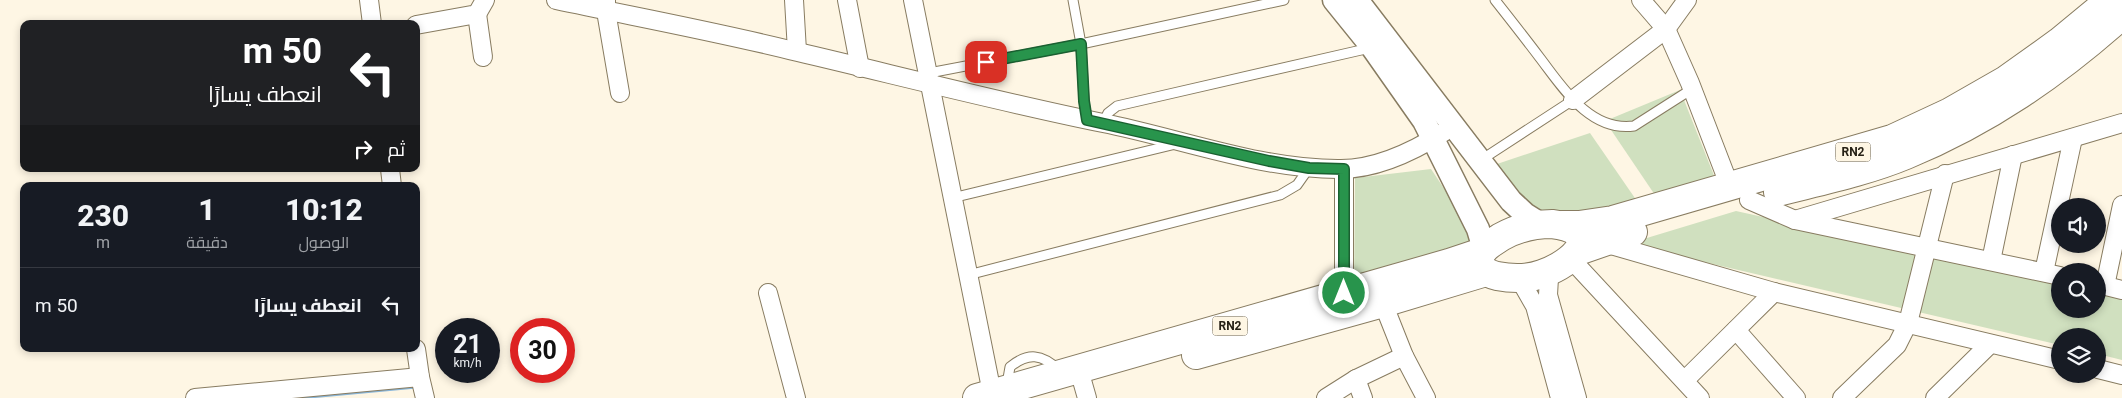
<!DOCTYPE html>
<html lang="ar">
<meta charset="utf-8">
<style>
:root{--surface:#171b24;--page:#242831;--text:#f1f3f6;--muted:#9ea1a6;--line:#363941}
body{margin:0;font-family:Roboto,Cairo,sans-serif;background:var(--page);color:var(--text);direction:rtl;height:100vh;display:flex;flex-direction:column;font-size:19px;white-space:nowrap}
*{box-sizing:border-box;margin:0}
p{font-size:16px;color:var(--muted)}
.icon{flex:none;width:28px;height:28px;fill:none;stroke:currentColor;stroke-width:2;stroke-linecap:round;stroke-linejoin:round}
.map{position:relative;flex:1;overflow:hidden;direction:ltr}
.sheet{position:absolute;left:20px;top:182px;width:400px;height:170px;display:flex;flex-direction:column;background:var(--surface);border-radius:10px;box-shadow:0 2px 8px #0003;direction:rtl}
.sheet>*{flex:none}
.banner{position:absolute;left:20px;top:20px;width:400px;height:152px;border-radius:10px;box-shadow:0 2px 8px #0003;direction:rtl;background:#202124;color:#fff;overflow:hidden}
.tools{position:absolute;left:2051px;top:198px;display:grid;gap:10px}
.tools a{display:grid;place-items:center;width:55px;height:55px;border-radius:50%;background:var(--surface);box-shadow:0 2px 8px #0003;font-size:25px}
.speed{position:absolute;left:435px;top:318px;display:flex;gap:10px;font-size:25px;font-weight:700;text-align:center}
.speed>*{display:grid;place-content:center;width:65px;height:65px;border-radius:50%;background:var(--surface);box-shadow:0 2px 8px #0003;line-height:1}
.speed small{font-size:12px;font-weight:400}
.speed .limit{border:8px solid #d22;background:#fff;color:#111}
.pin{position:absolute;display:grid;place-items:center;width:42px;height:42px;color:#fff;margin:-21px;border-radius:10px;box-shadow:0 2px 8px #0006}
.me{position:absolute;width:55px;margin:-28px;rotate:0deg;stroke-linejoin:round;filter:drop-shadow(0 0 4px #0008)}
.turn{display:flex;align-items:center;gap:18px;height:105px;padding:0 15px;font-size:22px}
.turn .icon{width:65px;height:65px;stroke-width:2.5}
.turn b{display:block;font-size:35px;line-height:42px}
.then{display:flex;align-items:center;height:48px;padding:0 15px;background:#0003;gap:10px;font-size:19px}
.eta{display:flex;justify-content:space-evenly;align-items:center;height:85px;text-align:center}
.eta b{font-size:30px;font-weight:800;line-height:35px}
ul{padding:0;list-style:none}
li{display:flex;align-items:center;gap:15px;height:75px;padding:0 15px;border-top:1px solid var(--line)}
li div{flex:1}
li b{display:block;font-size:19px}
li em{font-style:normal}
.map>svg:first-child{display:block}
.green{fill:#d0e0bf}
.lines{fill:none;stroke-linecap:round;stroke-linejoin:round}
.stream{stroke:#8ab6d9;stroke-width:4.5}
.service-casing{stroke:#887c61;stroke-width:11}
.minor-casing{stroke:#887c61;stroke-width:20}
.tertiary-casing{stroke:#887c61;stroke-width:25}
.trunk-casing{stroke:#887c61;stroke-width:30}
.service{stroke:#fff;stroke-width:9}
.minor{stroke:#fff;stroke-width:18}
.tertiary{stroke:#fff;stroke-width:22}
.trunk{stroke:#fff;stroke-width:28}
.route-casing{stroke:#1a6031;stroke-width:12}
.route{stroke:#28944c;stroke-width:9}
.labels{text-anchor:middle;stroke-width:5;stroke-linejoin:round;paint-order:stroke}
.shield{fill:#fef6e4;stroke:#676154;stroke-width:1}
.shield-label{font-size:12px;font-weight:bold;fill:#262116}
</style>
<div class="map">
<svg width="2122" height="398" viewBox="0 0 2122 398">
<rect width="100%" height="100%" fill="#fef6e4"/>
<g class="green">
<polygon points="1680,90 1719,188 1659,201 1605,121"/>
<polygon points="1590,133 1639,204 1548,235 1494,165"/>
<polygon points="1431,169 1487,253 1354,290 1355,178"/>
<polygon points="1736,211 2060,283 2060,309 2098,309 2098,291 2122,297 2122,360 2098,354 2098,336 2060,336 2060,345 1627,244"/>
</g>
<g class="lines">
<polyline class="stream" points="291,398 419,386"/>
<g class="service-casing">
<g id="service">
<polyline points="1073,0 1081,44 1084,101 1087,120"/>
<path d="M 1495,0 C 1510,19 1525,38 1540,58 C 1563,88 1590,132 1634,126 L 1692,89"/>
<polyline points="929,73 1081,44 1284,0"/>
<polyline points="1103,123 1108,113 1117,106 1370,48"/>
<polyline points="1481,160 1573,100"/>
<polyline points="952,198 1176,144"/>
<polyline points="968,275 1280,195 1297,185 1309,168"/>
<path d="M 1007,384 L 1010,367 C 1028,352 1042,354 1059,370"/>
</g>
</g>
<g class="minor-casing">
<g id="minor">
<polyline points="369,0 372,24"/>
<path d="M 556,0 C 636,17 718,32 798,52 C 900,76 1000,102 1103,123 C 1179,138 1263,170 1341,169 C 1377,169 1414,151 1444,132"/>
<polyline points="606,0 606,11 620,93"/>
<polyline points="794,0 797,51"/>
<polyline points="847,0 860,68"/>
<polyline points="913,0 993,398"/>
<polyline points="1641,0 1666,29 1690,83 1730,187"/>
<polyline points="477,14 483,57"/>
<polyline points="416,25 477,14 485,0"/>
<polyline points="1573,100 1666,29 1687,0"/>
<polyline points="390,169 392,186"/>
<polyline points="1344,169 1344,293"/>
<polyline points="1749,200 1795,220 2060,276"/>
<polyline points="1795,220 2122,123"/>
<polyline points="1604,243 1774,292 2060,360"/>
<polyline points="1570,258 1700,398"/>
<polyline points="1991,261 2013,155"/>
<polyline points="1552,270 1549,278 1548,295 1577,398"/>
<polyline points="2044,272 2073,138"/>
<polyline points="1519,278 1535,306 1560,398"/>
<polyline points="2098,284 2122,290"/>
<polyline points="2105,286 2122,205"/>
<polyline points="768,293 796,398"/>
<polyline points="1383,303 1404,356 1426,398"/>
<polyline points="1736,330 1796,398"/>
<polyline points="416,349 420,377 425,398"/>
<polyline points="2098,369 2122,375"/>
<polyline points="1079,370 1087,398"/>
<polyline points="1356,379 1363,398"/>
<polyline points="1685,380 1774,292"/>
<polyline points="195,398 420,377"/>
<polyline points="1326,398 1356,379 1404,356"/>
<polyline points="1842,398 1897,345 1908,323 1945,174"/>
<polyline points="1935,398 1990,344"/>
</g>
</g>
<g class="tertiary-casing">
<g id="tertiary">
<polyline points="1334,0 1372,47 1424,121 1478,229 1484,249"/>
<polyline points="1357,0 1511,201 1525,214 1541,224"/>
</g>
</g>
<g class="trunk-casing">
<g id="trunk">
<path d="M 1778,192 C 1821,181 1865,172 1906,155 C 1988,121 2056,74 2122,15"/>
<path d="M 1552,224 C 1607,231 1574,263 1542,274 C 1528,279 1512,279 1497,276 C 1489,274 1482,271 1480,262 C 1478,250 1492,243 1501,237 C 1517,228 1533,224 1552,224 Z"/>
<polyline points="1562,225 1579,225 1613,220 1892,139 1950,112 2006,80 2059,42 2110,0"/>
<polyline points="1578,251 1633,232"/>
<polyline points="1196,355 1383,303 1486,272"/>
<polyline points="977,398 1449,263 1482,252"/>
</g>
</g>
<use href="#service" class="service"/>
<use href="#minor" class="minor"/>
<use href="#tertiary" class="tertiary"/>
<use href="#trunk" class="trunk"/>
</g>
<g class="lines">
<g class="route-casing">
<polyline id="route" points="986,62 1081,44 1084,101 1087,120 1269,161 1309,168 1344,169 1344,293"/>
</g>
<use href="#route" class="route"/>
</g>
<g class="labels">
<g class="shield">
<rect x="1835.5" y="142.5" width="35" height="19" rx="4"/>
<rect x="1212.5" y="316.5" width="35" height="19" rx="4"/>
</g>
<g class="shield-label">
<text x="1853" y="156">RN2</text>
<text x="1230" y="330">RN2</text>
</g>
</g>
</svg>
<div class="tools">
<a><svg class="icon" aria-label="sound" viewBox="0 0 24 24"><path d="M4 9h4l5-4v14l-5-4H4zM17 9q2 3 0 6"/></svg></a>
<a><svg class="icon" aria-label="search" viewBox="0 0 24 24"><circle cx="10" cy="10" r="6"/><path d="M15 15l6 6"/></svg></a>
<a><svg class="icon" aria-label="layers" viewBox="0 0 24 24"><path d="M12 4l9 5-9 5-9-5zM3 14l9 5 9-5"/></svg></a>
</div>
<div class="speed"><div>21<small>km/h</small></div><div class="limit">30</div></div>
<div class="pin" style="left:986px;top:62px;background:#d93025"><svg class="icon" aria-label="arrive" viewBox="0 0 24 24"><path d="M6 21V4h12l-3 4 3 4H6"/></svg></div>
<svg class="me" style="left:1344px;top:293px" viewBox="-20 -20 40 40"><circle r="17" fill="#28944c" stroke="#fff" stroke-width="3"/><path d="M0-11L8 9 0 5-8 9z" fill="#fff"/></svg>
<div class="banner">
<div class="turn"><svg class="icon" aria-label="left" viewBox="0 0 24 24"><path d="M17 20v-9H6M10 6l-5 5 5 5"/></svg><div><b>50 m</b>انعطف يسارًا</div></div>
<div class="then">ثم<svg class="icon" aria-label="right" viewBox="0 0 24 24"><path d="M7 20v-9h11M14 6l5 5-5 5"/></svg></div>
</div>
<section class="sheet">
<div class="eta">
<div><b>10:12</b><p>الوصول</p></div>
<div><b>1</b><p>دقيقة</p></div>
<div><b>230</b><p>m</p></div>
</div>
<ul>
<li><svg class="icon" aria-label="left" viewBox="0 0 24 24"><path d="M17 20v-9H6M10 6l-5 5 5 5"/></svg><div><b>انعطف يسارًا</b></div><em>50 m</em></li>
</ul>
</section>
</div>
